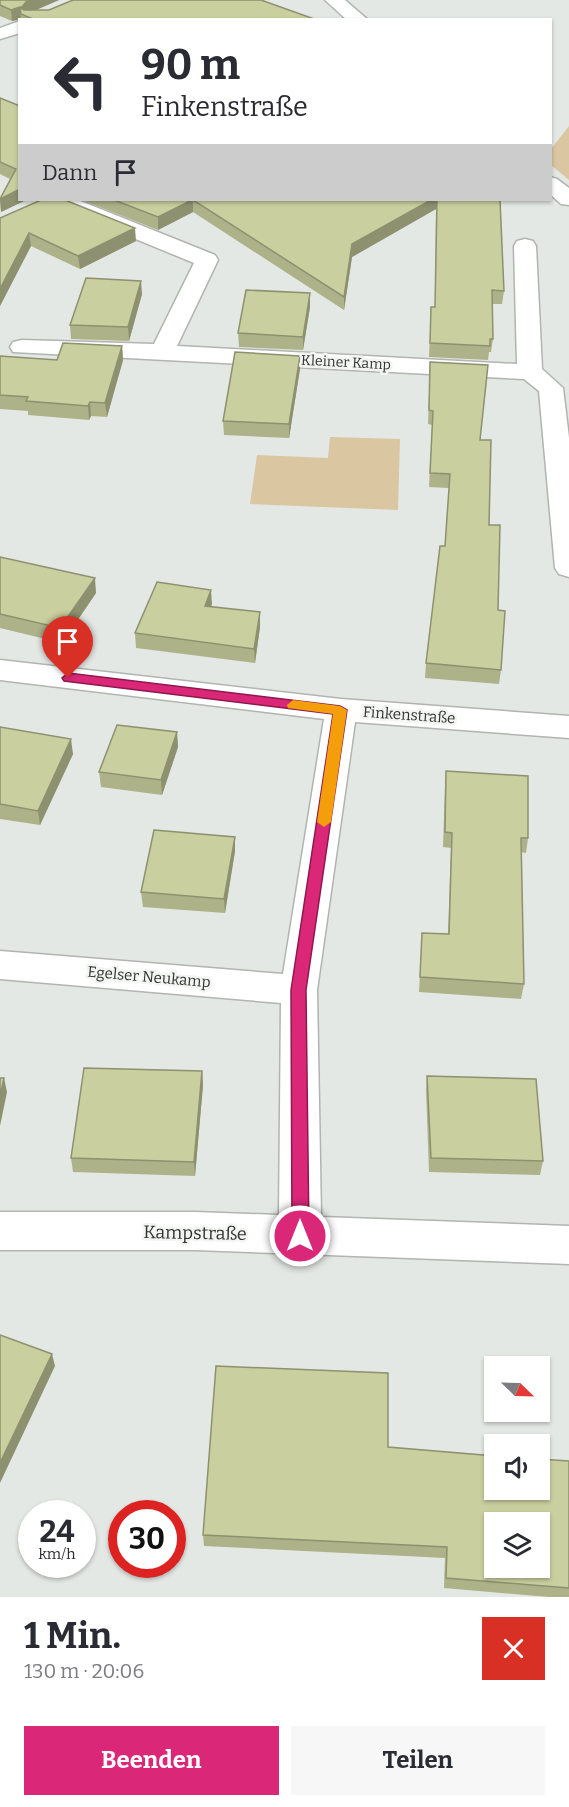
<!DOCTYPE html>
<html lang="de">
<meta charset="utf-8">
<style>
:root{--surface:#fff;--page:#f7f7f7;--text:#2b2b33;--muted:#7c7c81;--accent:#db2777}
body{margin:0;font-family:Bitter,serif;background:var(--page);color:var(--text);height:100vh;display:flex;flex-direction:column;font-size:22px;white-space:nowrap}
*{box-sizing:border-box;margin:0}
p{font-size:20px;color:var(--muted)}
.icon{flex:none;width:33px;height:33px;fill:none;stroke:currentColor;stroke-width:2;stroke-linecap:round;stroke-linejoin:round}
.map{position:relative;height:1597px;overflow:hidden}
.details{display:flex;flex-direction:column;background:var(--surface);flex:1}
.details>*{flex:none}
.guide{position:absolute;left:18px;top:18px;width:534px;height:183px;border-radius:0px;box-shadow:0 2px 4px #0004;background:#fff;color:var(--text);overflow:hidden}
.needle{width:39px;rotate:113deg}
.fabs{position:absolute;left:484px;top:1356px;display:grid;gap:12px}
.fabs a{display:grid;place-items:center;width:66px;height:66px;border-radius:0px;background:var(--surface);box-shadow:0 2px 4px #0004;font-size:30px}
.speed{position:absolute;left:18px;top:1500px;display:flex;gap:12px;font-size:30px;font-weight:700;text-align:center}
.speed>*{display:grid;place-content:center;width:78px;height:78px;border-radius:50%;background:var(--surface);box-shadow:0 2px 4px #0004;line-height:1}
.speed small{font-size:15px;font-weight:400}
.speed .limit{border:9px solid #d22;background:#fff;color:#111}
.pin{position:absolute;display:grid;place-items:center;width:51px;height:51px;color:#fff;margin:-62px -26px;border-radius:50% 50% 50% 0;rotate:-45deg;box-shadow:0 0 6px #0007}
.pin .icon{rotate:45deg}
.me{position:absolute;width:66px;margin:-33px;rotate:0deg;stroke-linejoin:round;filter:drop-shadow(0 0 4px #0008)}
.turn{display:flex;align-items:center;gap:21px;height:126px;padding:0 24px;font-size:27px}
.turn .icon{width:78px;height:78px;stroke-width:2.5}
.turn b{display:block;font-size:42px;line-height:51px}
.then{display:flex;align-items:center;height:57px;padding:0 24px;background:#0003;gap:12px;font-size:22px}
.round{display:grid;place-items:center;flex:none;width:63px;height:63px;border-radius:0px;background:var(--page)}
.headline{display:flex;align-items:center;justify-content:space-between;height:102px;padding:0 24px}
h1{font-size:36px;font-weight:700;line-height:45px}
.cta{display:flex;gap:12px;margin-top:auto;padding:12px 24px}
.cta a{flex:1;height:69px;border-radius:0px;background:var(--accent);color:#fff;font-size:24px;font-weight:700;line-height:69px;text-align:center}
.cta a+a{background:var(--page);color:var(--text)}
.map>svg:first-child{display:block}
.green{fill:#dbc6a2}
.lines{fill:none;stroke-linecap:round;stroke-linejoin:round}
.street-casing{stroke:#b1b4b1;stroke-width:3}
.secondary-casing{stroke:#b1b4b1;stroke-width:3}
.street{fill:#fff;fill-rule:evenodd}
.secondary{fill:#fff;fill-rule:evenodd}
.wall{fill:#aeb289}
.shaded-wall{fill:#8d916f}
.building{fill:#cacf9f;stroke:#8d916f;stroke-width:1.5;fill-rule:evenodd}
.route{fill:#db2777;stroke:#8e194d;stroke-width:1.5}
.slow{fill:#f59e0b}
.labels{text-anchor:middle;stroke-width:5;stroke-linejoin:round;paint-order:stroke}
.far-street-label{font-size:14px;fill:#313231;stroke:#f2f5f1}
.street-label{font-size:15px;fill:#313231;stroke:#f2f5f1}
.near-street-label{font-size:18px;fill:#313231;stroke:#f2f5f1}
</style>
<div class="map">
<svg width="569" height="1597" viewBox="0 0 569 1597">
<rect width="100%" height="100%" fill="#e4e8e4"/>
<g class="green">
<polygon points="569,126 569,180 551,165 551,149"/>
<polygon points="330,437 400,439 398,510 250,504 257,455 328,458"/>
</g>
<g class="lines">
<g class="street-casing">
<g id="street">
<polygon points="20,21 20,33 0,39 0,28"/>
<polygon points="51,200 78,200 215,255 218,260 177,346 517,364 514,246 517,241 525,239 533,241 536,246 542,369 563,388 569,438 569,577 559,574 555,568 539,391 524,379 13,352 10,347 13,342 22,340 154,344 194,263 53,205"/>
<polygon points="0,660 341,699 569,716 569,738 355,722 317,990 321,1217 569,1226 569,1264 195,1250 0,1250 0,1212 195,1212 279,1215 281,1003 0,979 0,951 283,974 324,719 0,680"/>
</g>
</g>
<g class="secondary-casing">
<g id="secondary">
<polygon points="325,0 345,0 368,20 347,20"/>
<polygon points="550,177 557,179 569,188 569,205 561,204 550,194"/>
</g>
</g>
<use href="#street" class="street"/>
<use href="#secondary" class="secondary"/>
</g>
<g class="wall">
<polygon points="0,0 59,0 35,10 35,20 21,19 12,21 0,16"/>
<polygon points="0,98 20,106 20,200 26,200 1,212 0,198 10,179 0,174"/>
<polygon points="82,200 500,200 504,291 502,304 492,304 493,339 491,352 489,352 488,360 429,357 431,307 435,307 436,209 352,257 344,310 193,212 158,230"/>
<polygon points="0,218 136,241 80,269 31,246 0,306"/>
<polygon points="142,294 129,341 71,339 70,325"/>
<polygon points="310,307 303,350 239,347 238,333"/>
<polygon points="122,346 123,360 107,417 91,416 89,420 28,415 28,411 0,409 0,356 57,360"/>
<polygon points="430,362 480,440 498,610 501,670 499,684 425,678 426,663 445,546 449,488 429,487 432,425 428,424"/>
<polygon points="300,369 289,438 224,435 223,421"/>
<polygon points="0,557 96,593 62,643 0,628"/>
<polygon points="212,604 211,607 260,612 260,627 255,663 136,648 135,633"/>
<polygon points="0,727 73,754 40,825 0,819"/>
<polygon points="177,732 178,747 162,795 101,787 99,772"/>
<polygon points="446,771 528,838 526,853 521,852 524,984 521,999 419,992 422,933 448,934 451,848 443,847 445,786"/>
<polygon points="235,837 235,851 225,913 143,907 141,892"/>
<polygon points="202,1071 203,1085 195,1176 73,1172 71,1158"/>
<polygon points="427,1076 543,1161 540,1175 429,1172 426,1090"/>
<polygon points="569,1461 569,1597 549,1597 444,1588 445,1558 204,1546 203,1535"/>
</g>
<g class="shaded-wall">
<polygon points="31,0 59,0 27,14 21,8 26,2"/>
<polygon points="20,7 21,19 12,21 11,10"/>
<polygon points="20,189 20,200 26,200 1,212 0,199"/>
<polygon points="193,200 193,212 158,230 158,217"/>
<polygon points="431,200 437,200 436,209 352,257 344,310 344,297 352,244"/>
<polygon points="135,228 136,241 80,269 78,256"/>
<polygon points="29,233 31,246 0,306 0,289"/>
<polygon points="141,281 142,294 129,341 128,327"/>
<polygon points="310,293 310,307 303,350 303,337"/>
<polygon points="122,346 123,360 107,417 105,403"/>
<polygon points="300,356 300,369 289,438 289,424"/>
<polygon points="90,402 91,416 89,420 88,406"/>
<polygon points="95,578 96,593 62,643 60,628"/>
<polygon points="211,590 212,604 205,621 205,606"/>
<polygon points="260,612 260,627 255,663 254,649"/>
<polygon points="177,732 178,747 162,795 161,780"/>
<polygon points="71,739 73,754 40,825 38,811"/>
<polygon points="235,837 235,851 225,913 224,899"/>
<polygon points="202,1071 203,1085 195,1176 194,1162"/>
<polygon points="4,1078 7,1092 0,1126 0,1096"/>
<polygon points="52,1354 55,1366 0,1483 0,1463"/>
</g>
<g class="building">
<polygon points="0,0 31,0 26,2 21,8 24,10 49,10 73,0 261,0 317,20 35,20 21,14 20,7 11,10 0,5"/>
<polygon points="0,98 20,106 20,189 0,199 16,169 0,162"/>
<polygon points="41,200 65,200 135,228 78,256 29,233 0,289 0,218"/>
<polygon points="114,200 192,200 158,217"/>
<polygon points="193,200 431,200 352,244 344,297"/>
<polygon points="437,200 500,200 504,291 492,290 493,339 490,339 490,346 430,343 431,307 435,307"/>
<polygon points="86,278 141,281 128,327 70,325"/>
<polygon points="246,290 310,293 303,337 238,333"/>
<polygon points="63,343 122,346 105,403 90,402 88,406 26,401 28,397 0,395 0,356 57,360"/>
<polygon points="235,352 300,356 289,424 223,421"/>
<polygon points="430,362 488,365 480,440 491,440 489,525 500,525 498,610 505,611 501,670 426,663 440,546 445,546 450,474 430,473 433,411 429,410"/>
<polygon points="0,557 95,578 60,628 0,614"/>
<polygon points="157,582 211,590 205,606 260,612 254,649 135,633"/>
<polygon points="117,725 177,732 161,780 99,772"/>
<polygon points="0,727 71,739 38,811 0,804"/>
<polygon points="446,771 528,776 528,838 521,838 524,984 420,977 422,933 449,934 452,833 445,832"/>
<polygon points="154,830 235,837 224,899 141,892"/>
<polygon points="84,1068 202,1071 194,1162 71,1158"/>
<polygon points="427,1076 536,1079 543,1161 431,1158"/>
<polygon points="0,1078 4,1078 0,1096"/>
<polygon points="0,1335 52,1354 0,1463"/>
<path d="M 216,1366 L 388,1373 L 388,1447 L 495,1456 L 495,1490 L 540,1490 L 540,1459 L 569,1461 L 569,1588 L 446,1578 L 447,1547 L 203,1535 ZM 495,1522 L 540,1522 L 540,1568 L 495,1568 Z"/>
</g>
<polygon class="route" points="68,673 340,706 347,710 306,990 309,1236 307,1242 300,1244 294,1242 292,1236 291,990 333,714 64,681 62,678"/>
<polygon class="slow" points="293,700 340,706 347,710 331,822 324,827 317,822 333,714 288,708 287,705"/>
<g class="labels">
<g class="far-street-label">
<text transform="translate(346 362) rotate(3)" y="5">Kleiner Kamp</text>
</g>
<g class="street-label">
<text transform="translate(409 715) rotate(4)" y="5">Finkenstraße</text>
<text transform="translate(149 977) rotate(5)" y="5">Egelser Neukamp</text>
</g>
<g class="near-street-label">
<text transform="translate(195 1233) rotate(1)" y="6">Kampstraße</text>
</g>
</g>
</svg>
<div class="fabs">
<a><svg class="needle" viewBox="-14 -14 28 28"><path d="M0-13l5 13h-10z" fill="#e53935"/><path d="M0 13l5-13h-10z" fill="#7c7c81"/></svg></a>
<a><svg class="icon" aria-label="sound" viewBox="0 0 24 24"><path d="M4 9h4l5-4v14l-5-4H4zM17 9q2 3 0 6"/></svg></a>
<a><svg class="icon" aria-label="layers" viewBox="0 0 24 24"><path d="M12 4l9 5-9 5-9-5zM3 14l9 5 9-5"/></svg></a>
</div>
<div class="speed"><div>24<small>km/h</small></div><div class="limit">30</div></div>
<div class="pin" style="left:68px;top:678px;background:#d93025"><svg class="icon" aria-label="arrive" viewBox="0 0 24 24"><path d="M6 21V4h12l-3 4 3 4H6"/></svg></div>
<svg class="me" style="left:300px;top:1236px" viewBox="-20 -20 40 40"><circle r="17" fill="#db2777" stroke="#fff" stroke-width="3"/><path d="M0-11L8 9 0 5-8 9z" fill="#fff"/></svg>
<div class="guide">
<div class="turn"><svg class="icon" aria-label="left" viewBox="0 0 24 24"><path d="M17 20v-9H6M10 6l-5 5 5 5"/></svg><div><b>90 m</b>Finkenstraße</div></div>
<div class="then">Dann<svg class="icon" aria-label="arrive" viewBox="0 0 24 24"><path d="M6 21V4h12l-3 4 3 4H6"/></svg></div>
</div>
</div>
<section class="details">
<div class="headline"><div><h1>1 Min.</h1><p>130 m · 20:06</p></div><a class="round" style="background:#d93025;color:#fff"><svg class="icon" aria-label="close" viewBox="0 0 24 24"><path d="M6 6l12 12M18 6L6 18"/></svg></a></div>
<div class="cta"><a>Beenden</a><a>Teilen</a></div>
</section>
